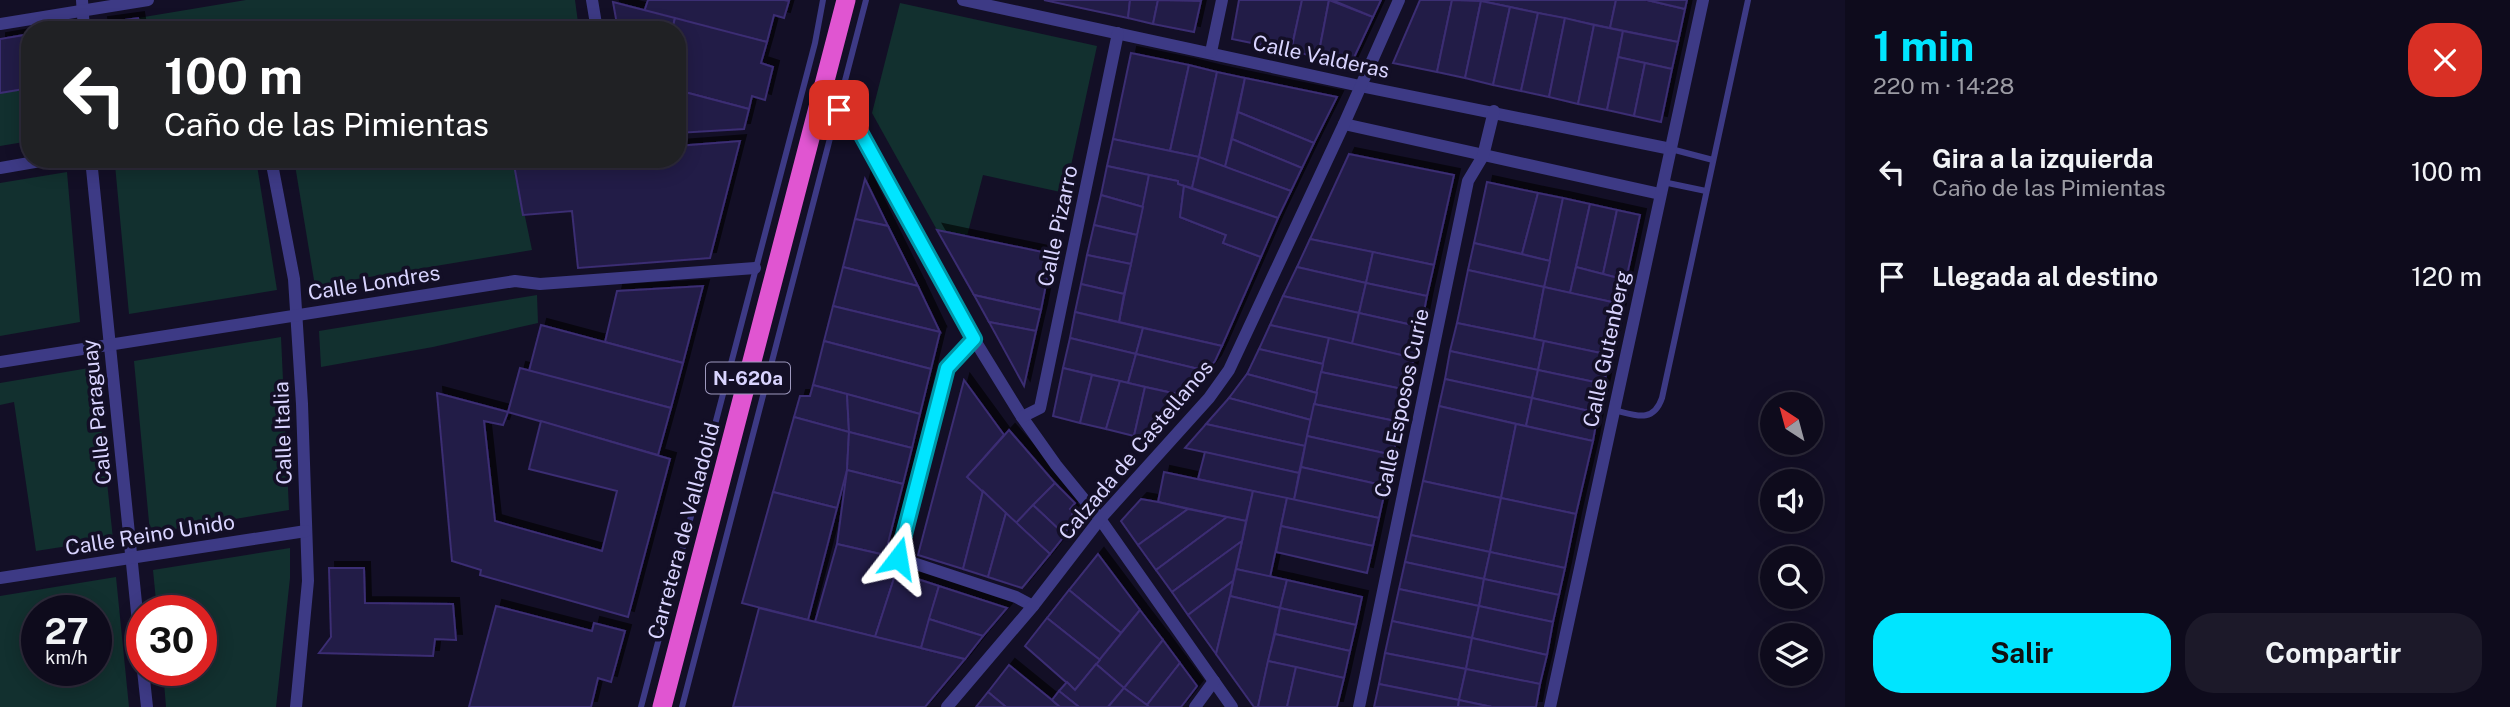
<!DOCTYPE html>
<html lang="es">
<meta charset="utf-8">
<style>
:root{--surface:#0e0b1c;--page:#1c1929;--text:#f1f3f6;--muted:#9b9ba3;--line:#2e2b3b;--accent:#00e5ff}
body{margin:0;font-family:"Public Sans",sans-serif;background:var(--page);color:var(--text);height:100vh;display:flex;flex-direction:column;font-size:26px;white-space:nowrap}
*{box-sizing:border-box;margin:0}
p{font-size:23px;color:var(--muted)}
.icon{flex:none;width:38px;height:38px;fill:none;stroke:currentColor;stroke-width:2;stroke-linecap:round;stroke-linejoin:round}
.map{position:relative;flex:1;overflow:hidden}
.side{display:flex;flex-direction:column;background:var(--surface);width:665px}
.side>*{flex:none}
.hud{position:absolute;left:21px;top:21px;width:665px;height:147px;border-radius:28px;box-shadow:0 4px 18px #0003,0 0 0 2px var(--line);background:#202124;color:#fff;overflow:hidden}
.needle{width:46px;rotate:324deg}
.fabs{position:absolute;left:1760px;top:392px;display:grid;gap:14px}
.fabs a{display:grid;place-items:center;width:63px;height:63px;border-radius:50%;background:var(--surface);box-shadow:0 4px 18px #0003,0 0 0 2px var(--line);font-size:35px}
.speed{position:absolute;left:21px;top:595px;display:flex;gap:14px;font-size:35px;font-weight:700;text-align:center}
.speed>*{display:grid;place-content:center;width:91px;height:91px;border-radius:50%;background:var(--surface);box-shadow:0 4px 18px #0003,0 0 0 2px var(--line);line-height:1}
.speed small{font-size:18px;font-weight:400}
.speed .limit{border:10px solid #d22;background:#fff;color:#111}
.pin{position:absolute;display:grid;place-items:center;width:60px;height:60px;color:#fff;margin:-30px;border-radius:14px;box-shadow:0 4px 10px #0006}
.me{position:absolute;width:77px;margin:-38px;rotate:14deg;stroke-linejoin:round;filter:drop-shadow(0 0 5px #0008)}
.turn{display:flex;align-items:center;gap:24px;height:147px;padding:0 28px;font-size:32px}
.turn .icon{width:91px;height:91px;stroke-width:2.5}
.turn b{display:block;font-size:49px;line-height:60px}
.round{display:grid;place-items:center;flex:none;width:74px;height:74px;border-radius:28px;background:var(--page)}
.summary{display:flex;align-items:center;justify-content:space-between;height:119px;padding:0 28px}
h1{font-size:42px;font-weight:700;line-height:52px;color:var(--accent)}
.button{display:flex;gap:14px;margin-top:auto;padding:14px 28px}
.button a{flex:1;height:80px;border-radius:28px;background:var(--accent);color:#111;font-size:28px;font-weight:700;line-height:80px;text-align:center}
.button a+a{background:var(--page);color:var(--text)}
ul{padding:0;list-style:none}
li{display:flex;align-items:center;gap:21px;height:105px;padding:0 28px}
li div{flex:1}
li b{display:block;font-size:26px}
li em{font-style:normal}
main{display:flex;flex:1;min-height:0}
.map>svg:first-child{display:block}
.green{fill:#12302f;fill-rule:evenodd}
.building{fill:#241b47;stroke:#3b2d73;stroke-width:2;filter:url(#shadow)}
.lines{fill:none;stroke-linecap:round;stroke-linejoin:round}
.service{stroke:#3d3a85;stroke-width:6}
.minor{stroke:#3d3a85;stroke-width:12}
.trunk{stroke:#e055d1;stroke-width:19}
.route-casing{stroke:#0095a6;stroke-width:18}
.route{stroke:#00e5ff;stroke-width:12}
.labels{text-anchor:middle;stroke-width:7;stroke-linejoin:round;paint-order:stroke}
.shield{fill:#130f26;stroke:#9e99be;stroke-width:2}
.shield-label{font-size:19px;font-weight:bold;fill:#d9d4ff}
.street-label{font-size:21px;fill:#d9d4ff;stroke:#130f26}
</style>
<main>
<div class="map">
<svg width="1845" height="707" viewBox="0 0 1845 707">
<defs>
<filter id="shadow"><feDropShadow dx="6" dy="-6" stdDeviation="0" flood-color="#0009"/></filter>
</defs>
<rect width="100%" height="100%" fill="#130f26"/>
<g class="green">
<polygon points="246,0 575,0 579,30 140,30 138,18"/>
<polygon points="900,3 1097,46 1065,193 983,175 967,236 937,230 872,113"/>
<polygon points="30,88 30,141 0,146 0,93"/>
<polygon points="148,159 256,159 277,290 129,314 115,165"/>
<polygon points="294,159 513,159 532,250 315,286"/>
<polygon points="67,172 80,322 0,336 0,183"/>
<polygon points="537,295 538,323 433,347 321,367 319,331"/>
<polygon points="281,337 289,510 150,533 134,361"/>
<polygon points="95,367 113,539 36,551 14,402 0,405 0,383"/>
<polygon points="290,548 290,578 276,707 166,707 163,670 201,670 201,611 157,611 153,570"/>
<path d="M 116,577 L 129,707 L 0,707 L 0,596 ZM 37,611 L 96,611 L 96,670 L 37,670 Z"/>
</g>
<g class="building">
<polygon points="648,0 784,0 789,1 784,18 774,15 767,42 644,12"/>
<polygon points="1044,0 1130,0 1128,18"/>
<polygon points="1130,0 1158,0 1153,24 1128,18"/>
<polygon points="1158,0 1201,1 1194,32 1153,24"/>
<polygon points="1239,0 1302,0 1291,51 1232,39"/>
<polygon points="1302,0 1329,0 1318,57 1291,51"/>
<polygon points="1329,0 1373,17 1351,64 1318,57"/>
<polygon points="1332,0 1381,0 1373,17"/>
<polygon points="1420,0 1452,0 1437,72 1393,63"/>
<polygon points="1452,0 1481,1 1465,78 1437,72"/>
<polygon points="1477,0 1616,0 1610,28"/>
<polygon points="1616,0 1647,0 1685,9 1678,42 1610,28"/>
<polygon points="1647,0 1687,0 1685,9"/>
<polygon points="1481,1 1510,7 1493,85 1465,78"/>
<polygon points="613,2 675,18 672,30 618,30"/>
<polygon points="1510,7 1538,13 1521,91 1493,85"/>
<polygon points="1538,13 1565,18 1549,97 1521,91"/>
<polygon points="138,18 140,30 103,30 102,23"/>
<polygon points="675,18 767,42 761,63 773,67 765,100 752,96 749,109 677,90 677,30 672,30"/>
<polygon points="1565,18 1594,25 1578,104 1549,97"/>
<polygon points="1594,25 1623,31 1607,110 1578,104"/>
<polygon points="1623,31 1678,42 1672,69 1618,57"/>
<polygon points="30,34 30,88 0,93 0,39"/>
<polygon points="1131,53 1189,65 1170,151 1113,139"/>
<polygon points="1618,57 1645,63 1634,116 1607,110"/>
<polygon points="1645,63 1672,69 1661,122 1634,116"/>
<polygon points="1189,65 1217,72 1199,157 1170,151"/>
<polygon points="1217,72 1245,78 1225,167 1199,157"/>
<polygon points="1245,78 1337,97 1314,143 1238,112"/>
<polygon points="677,90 749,109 744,129 677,133"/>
<polygon points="1238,112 1314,143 1302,168 1232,139"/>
<polygon points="1113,139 1199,157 1192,188 1178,184 1178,181 1107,166"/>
<polygon points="1232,139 1302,168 1291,191 1225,167"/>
<polygon points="740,141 710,258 578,268 572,211 523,215 513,159 677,159 677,146"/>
<polygon points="1349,154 1454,175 1434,265 1310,239"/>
<polygon points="1199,157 1291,191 1278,218 1192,188"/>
<polygon points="1107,166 1149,175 1143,207 1101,195"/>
<polygon points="1149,175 1178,181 1178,184 1184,186 1180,217 1226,235 1223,243 1261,257 1222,346 1119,322"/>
<polygon points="865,179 888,226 855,219"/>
<polygon points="1487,182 1538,193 1522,254 1474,243"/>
<polygon points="1184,186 1278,218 1261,257 1223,243 1226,235 1180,217"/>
<polygon points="1538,193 1563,198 1550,261 1522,254"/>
<polygon points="1101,195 1143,207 1137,235 1094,225"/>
<polygon points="1563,198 1590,204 1570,293 1544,287"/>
<polygon points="1590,204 1617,210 1603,274 1576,267"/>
<polygon points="1617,210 1640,215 1626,280 1603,274"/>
<polygon points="855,219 888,226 918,286 843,267"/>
<polygon points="1094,225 1137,235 1131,264 1087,255"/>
<polygon points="937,230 1052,254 1041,310 974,295"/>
<polygon points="1310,239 1373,252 1366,283 1297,267"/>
<polygon points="1474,243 1550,261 1544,287 1468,270"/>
<polygon points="1373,252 1434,265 1427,296 1366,283"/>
<polygon points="1087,255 1131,264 1124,294 1081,284"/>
<polygon points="843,267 918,286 940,332 833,306"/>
<polygon points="1297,267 1366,283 1359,313 1283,296"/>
<polygon points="1576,267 1626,280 1621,304 1570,293"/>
<polygon points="1468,270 1544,287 1534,339 1457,323"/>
<polygon points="1366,283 1427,296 1421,327 1359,313"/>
<polygon points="1081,284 1124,294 1119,322 1075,312"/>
<polygon points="703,286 683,363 605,342 617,291"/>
<polygon points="1544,287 1621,304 1610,355 1534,339"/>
<polygon points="974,295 1041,310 1036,331 989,322"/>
<polygon points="1283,296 1359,313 1352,344 1270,325"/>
<polygon points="833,306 940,332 931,369 824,341"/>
<polygon points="1075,312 1143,328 1136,354 1070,338"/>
<polygon points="1359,313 1421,327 1414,358 1352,344"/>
<polygon points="989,322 1036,331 1024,386"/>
<polygon points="1457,323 1544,341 1538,370 1450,351"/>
<polygon points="541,325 683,363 671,408 529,371"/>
<polygon points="1270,325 1329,338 1323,364 1259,349"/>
<polygon points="1143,328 1222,346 1215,361 1207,371 1136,354"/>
<polygon points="1070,338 1136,354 1128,383 1063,368"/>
<polygon points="1329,338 1414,358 1407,390 1321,372"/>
<polygon points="824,341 931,369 920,414 813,385"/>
<polygon points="1544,341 1610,355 1604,384 1538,370"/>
<polygon points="1259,349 1323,364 1317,393 1247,374"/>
<polygon points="1450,351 1538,370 1532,398 1445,379"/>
<polygon points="1136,354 1207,371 1186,396 1128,383"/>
<polygon points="520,368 671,408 658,455 508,412"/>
<polygon points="1063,368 1092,375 1080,423 1053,416"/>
<polygon points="1538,370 1604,384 1598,413 1532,398"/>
<polygon points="1321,372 1407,390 1400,422 1314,404"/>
<polygon points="1247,374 1317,393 1311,420 1229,398"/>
<polygon points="1092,375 1120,381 1106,429 1080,423"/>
<polygon points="1445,379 1532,398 1526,426 1439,406"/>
<polygon points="964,380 1004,435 967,477 983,491 963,569 918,555"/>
<polygon points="1120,381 1145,387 1134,436 1106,429"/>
<polygon points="813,385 847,394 849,432 794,417 800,396 810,396"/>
<polygon points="1145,387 1186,396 1150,440 1134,436"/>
<polygon points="437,393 508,412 503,425 484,421 495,521 602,551 617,491 529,469 541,421 670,459 628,617 480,575 481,570 452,561"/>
<polygon points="847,394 920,414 912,448 849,432"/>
<polygon points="1229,398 1311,420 1305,446 1206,424"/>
<polygon points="1532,398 1598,413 1593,441 1526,426"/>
<polygon points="1314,404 1400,422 1393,455 1307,436"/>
<polygon points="1439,406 1516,424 1501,498 1423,481"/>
<polygon points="794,417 849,432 847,470 837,508 773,492"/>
<polygon points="1206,424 1305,446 1299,473 1185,448"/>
<polygon points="1516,424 1593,441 1576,514 1501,498"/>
<polygon points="1009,430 1055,483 1016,523 967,477"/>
<polygon points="849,432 912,448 903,484 847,470"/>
<polygon points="1307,436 1393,455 1386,486 1301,467"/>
<polygon points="1205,452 1299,473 1294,500 1198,479"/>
<polygon points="1301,467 1386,486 1379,518 1294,500"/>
<polygon points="847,470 903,484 885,555 837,544"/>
<polygon points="1164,472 1253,491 1246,521 1158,502"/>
<polygon points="1423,481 1501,498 1490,552 1411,535"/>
<polygon points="1055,483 1075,503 1070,509 1073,512 1065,535 1033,505"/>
<polygon points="983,491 1006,513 988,577 963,569"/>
<polygon points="1253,491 1287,498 1270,577 1236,569"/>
<polygon points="773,492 837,508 808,620 742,603"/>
<polygon points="1287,498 1379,518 1373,546 1281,526"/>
<polygon points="1501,498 1576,514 1565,568 1490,552"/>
<polygon points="1141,499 1158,502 1188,509 1138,545 1121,521"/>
<polygon points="1033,505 1065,535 1050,554 1016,523"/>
<polygon points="1188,509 1227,517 1156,570 1138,545"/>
<polygon points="1006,513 1050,554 1022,588 988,577"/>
<polygon points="1227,517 1246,521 1242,541 1172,592 1156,570"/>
<polygon points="1281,526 1373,546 1367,573 1276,552"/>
<polygon points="1411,535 1490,552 1484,579 1405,562"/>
<polygon points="1242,541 1233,581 1188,615 1172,592"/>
<polygon points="837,544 885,555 882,568 896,572 875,637 815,622"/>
<polygon points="1490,552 1565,568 1559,595 1484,579"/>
<polygon points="1098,554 1140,610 1121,633 1069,590"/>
<polygon points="1405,562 1484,579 1479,606 1399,589"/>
<polygon points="329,568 364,568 365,603 453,604 456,640 435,639 433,656 319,653 331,637"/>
<polygon points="1236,569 1287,580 1280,608 1230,596"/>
<polygon points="896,572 939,586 921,648 875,637"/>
<polygon points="1484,579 1559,595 1553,622 1479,606"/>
<polygon points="1287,580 1362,597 1356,625 1280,608"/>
<polygon points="1233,581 1230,596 1216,654 1188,615"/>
<polygon points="939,586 1007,608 983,636 929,619"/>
<polygon points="1399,589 1479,606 1472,638 1392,621"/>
<polygon points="1069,590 1121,633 1100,660 1047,618"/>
<polygon points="1230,596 1280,608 1258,707 1254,707 1216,654"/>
<polygon points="496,606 592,631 594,623 625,631 611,682 598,678 591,707 469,707"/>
<polygon points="1479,606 1553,622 1547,655 1472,638"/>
<polygon points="759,608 921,648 965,659 925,707 733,707"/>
<polygon points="1280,608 1356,625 1350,651 1275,634"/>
<polygon points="1140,610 1163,640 1124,688 1096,664"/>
<polygon points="1047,618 1100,660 1075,690 1025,646"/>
<polygon points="929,619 983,636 965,659 921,648"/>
<polygon points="1392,621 1472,638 1466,669 1385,653"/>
<polygon points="1275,634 1350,651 1344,678 1268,661"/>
<polygon points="1472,638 1547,655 1540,684 1466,669"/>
<polygon points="1163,640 1180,663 1147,705 1124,688"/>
<polygon points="1385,653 1466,669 1459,700 1379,684"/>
<polygon points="1268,661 1296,667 1287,707 1258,707"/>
<polygon points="1180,663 1197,686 1181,707 1149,707 1147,705"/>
<polygon points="1096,664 1124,688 1108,707 1079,707 1059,691 1067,682 1075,690"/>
<polygon points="1009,665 1052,700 1060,707 1006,707 988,692"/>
<polygon points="1296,667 1344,678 1337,707 1287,707"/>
<polygon points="1466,669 1540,684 1536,707 1492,707 1459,700"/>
<polygon points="1379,684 1459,700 1458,707 1374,707"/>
<polygon points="1124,688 1147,705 1149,707 1108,707"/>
<polygon points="1059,691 1079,707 1060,707 1052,700"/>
<polygon points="988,692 1006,707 976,707"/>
<polygon points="1459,700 1492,707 1458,707"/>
</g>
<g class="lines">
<g class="service">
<polyline points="1671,149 1713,160"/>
<polyline points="1663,182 1706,191"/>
<path d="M 1614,410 C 1635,415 1653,424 1662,398 L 1748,0"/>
<polyline points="641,707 815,43 823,0"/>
<polyline points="682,707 866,0"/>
</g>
<g class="minor">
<polyline points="82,0 84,30"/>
<polyline points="592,0 597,30"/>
<polyline points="963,0 1360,86 1671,149"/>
<polyline points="0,24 148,0"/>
<polyline points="1211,52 1222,0"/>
<polyline points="839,110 860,132 974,339 1022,417 1056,465 1100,519 1232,707"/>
<polyline points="1344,124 1660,194"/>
<polyline points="91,159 142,662"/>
<polyline points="271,159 294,279 302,404 308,581 296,707"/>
<polyline points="0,168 52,159"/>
<polyline points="974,339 947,368 898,558 1016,597 1033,606"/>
<polyline points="0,362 515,281 540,284 755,268"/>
<polyline points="1022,417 1040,408 1118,33"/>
<polyline points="0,578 306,531"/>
<polyline points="143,670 147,707"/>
<polyline points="947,707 1033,606 1100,519 1209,398 1229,370 1344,124 1399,0"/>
<polyline points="1195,707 1214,681"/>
<polyline points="1359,707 1468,181 1483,156 1494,111"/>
<polyline points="1550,707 1703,0"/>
</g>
<polyline class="trunk" points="662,707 846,0"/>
</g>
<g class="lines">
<g class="route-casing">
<polyline id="route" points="839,110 860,132 974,339 947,368 898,558"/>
</g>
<use href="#route" class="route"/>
</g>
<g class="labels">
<rect class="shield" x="706" y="362.5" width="84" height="31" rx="5"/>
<g class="shield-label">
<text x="748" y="385">N-620a</text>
</g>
<g class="street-label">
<text transform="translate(1321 57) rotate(12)" y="7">Calle Valderas</text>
<text transform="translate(1058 226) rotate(-78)" y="7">Calle Pizarro</text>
<text transform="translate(374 283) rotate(-9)" y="7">Calle Londres</text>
<text transform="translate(1607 349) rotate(-78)" y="7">Calle Gutenberg</text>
<text transform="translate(1402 403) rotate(-78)" y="7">Calle Esposos Curie</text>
<text transform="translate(97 412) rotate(-96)" y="7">Calle Paraguay</text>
<text transform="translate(283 433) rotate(-92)" y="7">Calle Italia</text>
<text transform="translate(1136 450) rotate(-50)" y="7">Calzada de Castellanos</text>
<text transform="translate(684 531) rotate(-75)" y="7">Carretera de Valladolid</text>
<text transform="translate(150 535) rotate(-9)" y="7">Calle Reino Unido</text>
</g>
</g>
</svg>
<div class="fabs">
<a><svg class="needle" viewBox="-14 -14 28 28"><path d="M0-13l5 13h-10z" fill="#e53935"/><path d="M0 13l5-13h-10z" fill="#9b9ba3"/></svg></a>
<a><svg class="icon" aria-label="sound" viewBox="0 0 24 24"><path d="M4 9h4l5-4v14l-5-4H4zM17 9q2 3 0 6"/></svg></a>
<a><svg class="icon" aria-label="search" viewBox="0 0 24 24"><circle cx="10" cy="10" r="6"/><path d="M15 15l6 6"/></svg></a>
<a><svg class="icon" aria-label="layers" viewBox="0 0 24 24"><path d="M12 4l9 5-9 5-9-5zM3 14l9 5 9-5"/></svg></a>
</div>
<div class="speed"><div>27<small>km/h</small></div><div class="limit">30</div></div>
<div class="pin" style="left:839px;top:110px;background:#d93025"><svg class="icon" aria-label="arrive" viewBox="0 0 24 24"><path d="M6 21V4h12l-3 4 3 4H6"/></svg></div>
<svg class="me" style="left:898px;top:558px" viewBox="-20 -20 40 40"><path d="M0-17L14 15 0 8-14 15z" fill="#00e5ff" stroke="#fff" stroke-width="4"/></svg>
<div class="hud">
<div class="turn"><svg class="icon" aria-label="left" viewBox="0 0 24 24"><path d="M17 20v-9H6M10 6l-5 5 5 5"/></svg><div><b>100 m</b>Caño de las Pimientas</div></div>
</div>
</div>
<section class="side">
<div class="summary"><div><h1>1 min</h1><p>220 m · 14:28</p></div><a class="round" style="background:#d93025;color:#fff"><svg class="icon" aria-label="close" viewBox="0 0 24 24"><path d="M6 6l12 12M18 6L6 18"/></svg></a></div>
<ul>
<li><svg class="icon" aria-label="left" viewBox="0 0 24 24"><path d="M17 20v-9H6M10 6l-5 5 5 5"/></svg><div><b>Gira a la izquierda</b><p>Caño de las Pimientas</p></div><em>100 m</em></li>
<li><svg class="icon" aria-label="arrive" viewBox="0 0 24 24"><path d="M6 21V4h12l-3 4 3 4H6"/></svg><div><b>Llegada al destino</b></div><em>120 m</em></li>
</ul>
<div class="button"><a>Salir</a><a>Compartir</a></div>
</section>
</main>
